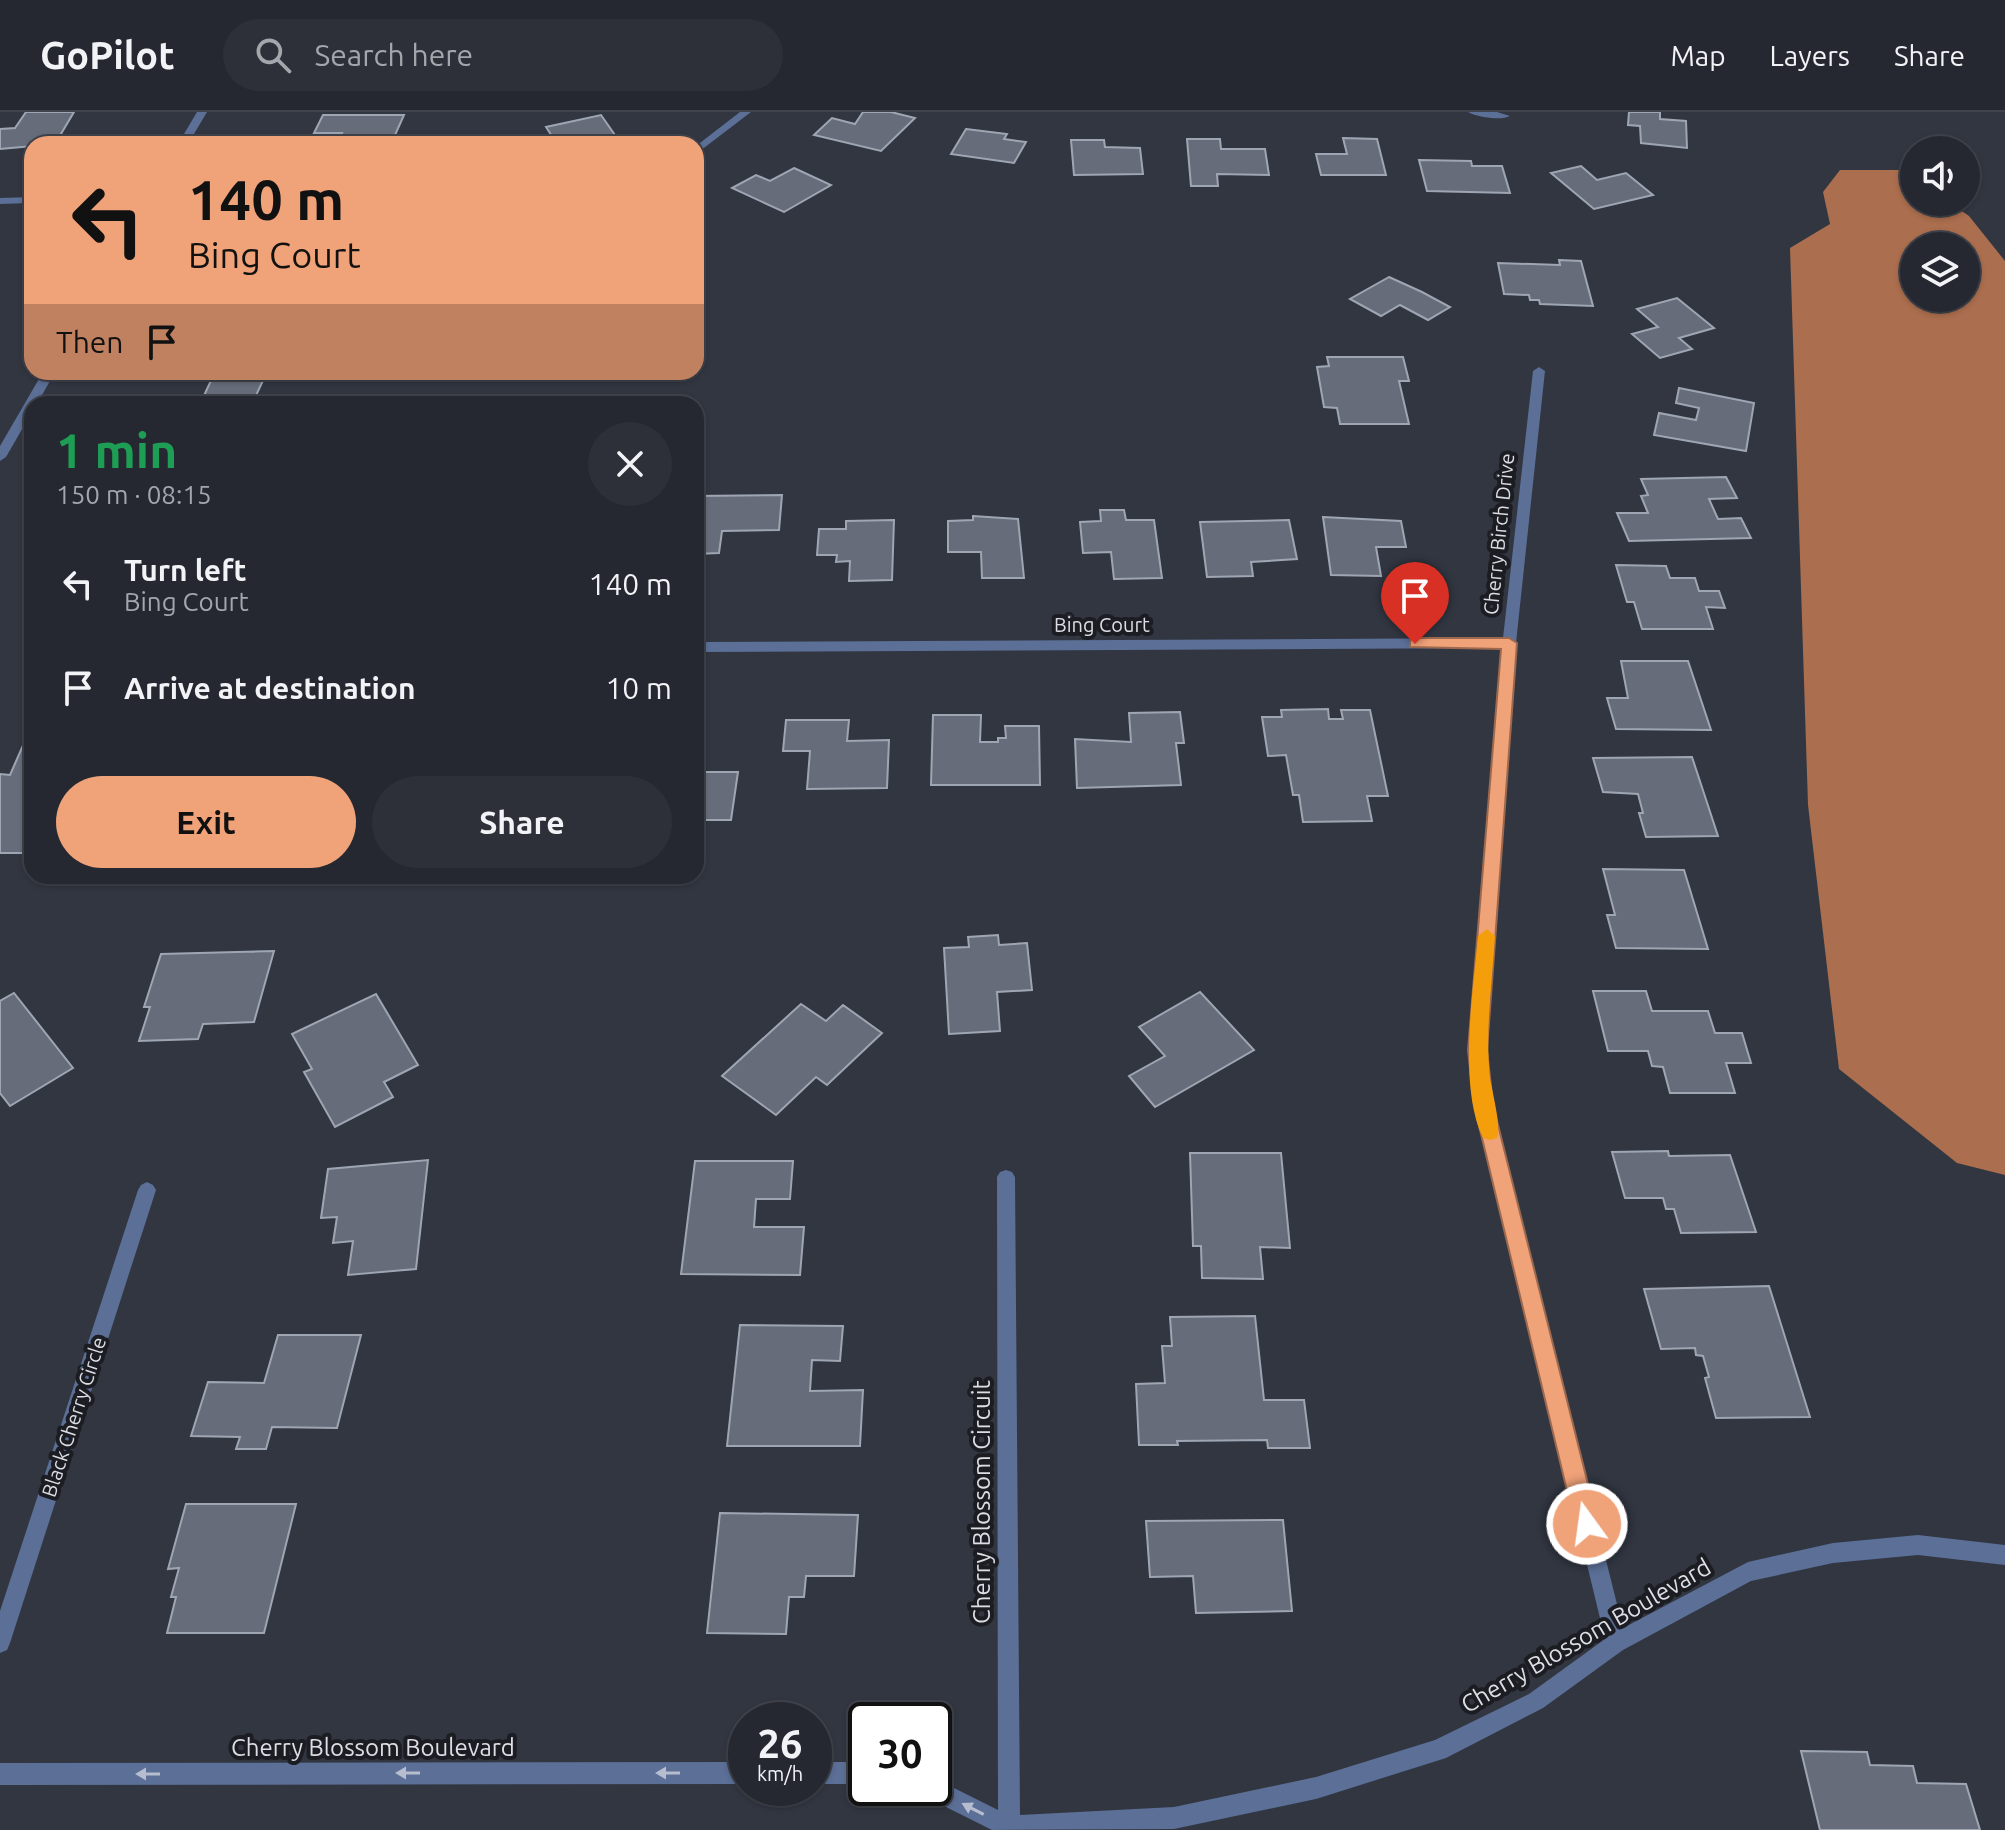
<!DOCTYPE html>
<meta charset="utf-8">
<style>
:root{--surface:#252831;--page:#2d3039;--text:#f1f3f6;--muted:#a3a6ab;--line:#42444d;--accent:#f0a279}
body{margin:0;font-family:Ubuntu,sans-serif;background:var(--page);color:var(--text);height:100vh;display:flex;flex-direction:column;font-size:30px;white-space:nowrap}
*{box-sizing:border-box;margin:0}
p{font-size:26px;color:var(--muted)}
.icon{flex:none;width:44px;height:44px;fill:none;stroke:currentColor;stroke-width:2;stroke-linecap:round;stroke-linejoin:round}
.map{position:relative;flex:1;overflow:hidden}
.sheet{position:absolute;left:24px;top:284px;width:680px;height:488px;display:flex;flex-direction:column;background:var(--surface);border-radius:24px;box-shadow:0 2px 6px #0004,0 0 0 2px var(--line)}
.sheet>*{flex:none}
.banner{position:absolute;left:24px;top:24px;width:680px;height:244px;border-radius:24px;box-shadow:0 2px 6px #0004,0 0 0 2px var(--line);background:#f0a279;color:#111;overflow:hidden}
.controls{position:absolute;left:1900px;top:24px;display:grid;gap:16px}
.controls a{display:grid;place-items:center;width:80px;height:80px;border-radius:50%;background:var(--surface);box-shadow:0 2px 6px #0004,0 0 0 2px var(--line);font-size:40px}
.speed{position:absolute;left:728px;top:1590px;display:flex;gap:16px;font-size:40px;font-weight:700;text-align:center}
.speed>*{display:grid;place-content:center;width:104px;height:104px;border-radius:50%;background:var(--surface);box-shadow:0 2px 6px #0004,0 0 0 2px var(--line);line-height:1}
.speed small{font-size:20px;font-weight:400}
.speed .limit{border:4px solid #111;border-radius:12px;background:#fff;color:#111}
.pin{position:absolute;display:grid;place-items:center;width:68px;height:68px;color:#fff;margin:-82px -34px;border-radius:50% 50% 50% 0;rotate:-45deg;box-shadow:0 0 8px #0007}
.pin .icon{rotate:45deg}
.me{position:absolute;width:88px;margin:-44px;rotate:346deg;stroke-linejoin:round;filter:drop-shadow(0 0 6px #0008)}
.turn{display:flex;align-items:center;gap:28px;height:168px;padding:0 32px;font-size:36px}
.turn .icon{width:104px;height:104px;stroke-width:2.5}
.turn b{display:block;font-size:56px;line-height:68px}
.then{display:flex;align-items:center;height:76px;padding:0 32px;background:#0003;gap:16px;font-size:30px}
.round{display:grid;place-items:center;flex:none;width:84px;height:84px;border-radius:42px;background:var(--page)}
.head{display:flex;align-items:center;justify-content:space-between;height:136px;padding:0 32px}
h1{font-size:48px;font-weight:600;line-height:60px;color:#1e9e55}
.cta{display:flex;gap:16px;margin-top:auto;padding:16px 32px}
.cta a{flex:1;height:92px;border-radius:48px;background:var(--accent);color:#111;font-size:32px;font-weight:600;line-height:92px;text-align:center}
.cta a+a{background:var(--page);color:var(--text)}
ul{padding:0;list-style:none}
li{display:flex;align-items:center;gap:24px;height:104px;padding:0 32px}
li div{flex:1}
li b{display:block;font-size:30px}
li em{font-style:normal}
header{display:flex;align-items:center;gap:48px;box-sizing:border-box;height:112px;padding:0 40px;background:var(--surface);border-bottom:2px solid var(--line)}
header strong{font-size:38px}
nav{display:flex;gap:44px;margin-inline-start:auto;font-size:28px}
.search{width:560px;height:72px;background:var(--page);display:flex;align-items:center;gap:20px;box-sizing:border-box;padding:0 28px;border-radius:44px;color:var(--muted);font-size:30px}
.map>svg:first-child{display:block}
.water{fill:#ab6e4e;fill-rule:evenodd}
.building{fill:#666c79;stroke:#9fa6b3;stroke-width:2}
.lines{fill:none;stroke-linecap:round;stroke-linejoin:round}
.minor{fill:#5b6f97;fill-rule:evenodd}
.tertiary{fill:#5b6f97;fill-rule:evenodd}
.oneway{fill:#b5bdce}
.route{fill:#f0a279;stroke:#9c694f;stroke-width:2}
.slow{fill:#f59e0b}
.labels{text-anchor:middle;stroke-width:8;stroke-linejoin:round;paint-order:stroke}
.street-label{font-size:20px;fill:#dbdee5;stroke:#1b1d22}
.near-street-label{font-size:24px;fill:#dbdee5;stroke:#1b1d22}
</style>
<header>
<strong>GoPilot</strong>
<div class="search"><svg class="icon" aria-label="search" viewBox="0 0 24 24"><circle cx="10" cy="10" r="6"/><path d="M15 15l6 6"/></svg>Search here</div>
<nav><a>Map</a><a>Layers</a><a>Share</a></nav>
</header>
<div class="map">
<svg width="2005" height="1718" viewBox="0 0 2005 1718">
<rect width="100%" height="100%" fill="#313641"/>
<path class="water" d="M 1840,58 L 1902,58 L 1914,66 L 1914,90 L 1949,90 L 1969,104 L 2005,149 L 2005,1063 L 1957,1051 L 1839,957 L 1808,693 L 1790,136 L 1830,112 L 1823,80 ZM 1914,134 L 1966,134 L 1966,186 L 1914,186 Z"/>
<g class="building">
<polygon points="26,0 74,0 55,32 0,37 0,17 15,16"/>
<polygon points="863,0 891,0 915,6 881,39 814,23 832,6 855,12"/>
<polygon points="1629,0 1660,0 1660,7 1686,9 1687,36 1641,31 1640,14 1628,13"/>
<polygon points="323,3 404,3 391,32 343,32 338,30 342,21 314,21"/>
<polygon points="601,3 615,23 591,28 593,32 557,32 546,15"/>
<polygon points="966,17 1007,22 1004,27 1026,30 1014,51 951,42"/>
<polygon points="1343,26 1377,27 1386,63 1321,63 1316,42 1347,42"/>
<polygon points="1187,27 1220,27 1221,37 1265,37 1269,63 1217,62 1218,74 1191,74"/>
<polygon points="1071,28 1104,28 1105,35 1140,36 1143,62 1074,63"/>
<polygon points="1419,48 1471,49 1472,54 1502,54 1510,81 1427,79"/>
<polygon points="1581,54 1597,68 1626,61 1653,83 1594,97 1551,61"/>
<polygon points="794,56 831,73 784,100 732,76 756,63 770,69"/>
<polygon points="1559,148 1581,149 1593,194 1540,192 1539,188 1530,188 1529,183 1504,182 1498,151 1560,153"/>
<polygon points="1389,165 1422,180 1450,195 1428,208 1400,193 1381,204 1350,187"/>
<polygon points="1677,186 1714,216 1679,226 1692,237 1660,246 1632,222 1658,215 1637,197"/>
<polygon points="1327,245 1403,245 1409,269 1399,269 1409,312 1340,312 1337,296 1324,295 1317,255 1329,254"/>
<polygon points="215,260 267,260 252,292 200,292"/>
<polygon points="1679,276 1754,291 1746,339 1654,323 1659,301 1696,308 1699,296 1676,291"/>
<polygon points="290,285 337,285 334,292 287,292"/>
<polygon points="1726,365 1737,386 1709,387 1718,407 1741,406 1751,426 1629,429 1617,401 1648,401 1641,384 1648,383 1641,367"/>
<polygon points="782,383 779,418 722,419 719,441 696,442 696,384"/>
<polygon points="1100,398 1124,398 1126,408 1154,408 1162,466 1114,467 1111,440 1083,441 1080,410 1101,409"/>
<polygon points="973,404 1018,407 1024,466 982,466 981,440 948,440 948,409 973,408"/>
<polygon points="1323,405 1401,409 1406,435 1376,435 1381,464 1331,463"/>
<polygon points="894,408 892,468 849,469 850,449 836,450 837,443 817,443 819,417 846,417 846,409"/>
<polygon points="1289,408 1297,447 1251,450 1253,464 1207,465 1200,410"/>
<polygon points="1616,453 1666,454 1670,466 1695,466 1699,479 1719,479 1725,496 1706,495 1713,517 1642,517 1634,490 1627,490"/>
<polygon points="1621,549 1688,549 1711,618 1616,617 1607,586 1628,586"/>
<polygon points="1328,597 1329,607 1343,607 1341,598 1370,598 1388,684 1367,684 1372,709 1303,710 1299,683 1293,683 1286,643 1268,644 1262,605 1282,605 1281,598"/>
<polygon points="1180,600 1184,631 1176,631 1181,673 1077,676 1075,627 1131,630 1129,601"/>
<polygon points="933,603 981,603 980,630 998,630 998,626 1006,626 1005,614 1039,614 1040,673 931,673"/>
<polygon points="786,608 849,608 847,629 889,628 887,676 807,677 810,639 783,639"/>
<polygon points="24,631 32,631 32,737 30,741 0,741 0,662 10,663"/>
<polygon points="1692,645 1718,724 1646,725 1639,701 1643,701 1638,682 1603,680 1593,646"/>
<polygon points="696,660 738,660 731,708 696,708"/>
<polygon points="1603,757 1684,758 1708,837 1616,836 1607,803 1615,803"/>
<polygon points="998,823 999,833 1027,831 1032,878 997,880 1000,919 949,922 944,836 969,835 968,825"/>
<polygon points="274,839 254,910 203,912 198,927 139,929 150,895 144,895 161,842"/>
<polygon points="1593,879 1646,879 1652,899 1708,899 1715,921 1742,921 1751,951 1726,951 1735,981 1670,981 1663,955 1652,954 1648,939 1608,939"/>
<polygon points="1200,880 1254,938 1155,995 1129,964 1165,944 1139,915"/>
<polygon points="14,881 73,956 10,994 0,981 0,889"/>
<polygon points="376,882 418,953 384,970 393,985 335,1015 304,960 312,957 292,922"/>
<polygon points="801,892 826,909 843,893 882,921 827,973 816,965 776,1003 722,964"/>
<polygon points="1668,1039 1669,1044 1730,1043 1756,1120 1681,1121 1674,1097 1666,1097 1663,1086 1625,1086 1612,1040"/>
<polygon points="1190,1041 1281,1041 1290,1136 1260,1135 1263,1167 1202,1166 1201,1134 1193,1134"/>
<polygon points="428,1048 416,1157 348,1163 353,1129 333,1131 337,1105 321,1106 328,1057"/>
<polygon points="695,1049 793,1049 790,1087 756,1087 754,1115 804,1115 800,1163 681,1162"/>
<polygon points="1769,1174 1810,1305 1716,1306 1705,1266 1709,1265 1703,1244 1696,1243 1695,1236 1661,1237 1644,1177"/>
<polygon points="1255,1204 1264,1288 1304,1288 1310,1336 1268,1336 1267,1328 1177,1329 1178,1333 1139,1333 1136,1272 1165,1271 1162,1234 1172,1234 1170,1205"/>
<polygon points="740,1213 843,1214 840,1249 812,1248 810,1279 863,1278 860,1334 727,1334"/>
<polygon points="278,1223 361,1223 337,1316 272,1315 266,1337 236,1337 240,1325 191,1324 208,1270 264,1271"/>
<polygon points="186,1392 296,1392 264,1521 167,1521 176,1485 171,1485 179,1456 168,1457"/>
<polygon points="720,1401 858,1403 854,1464 806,1464 804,1485 789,1485 786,1522 707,1521"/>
<polygon points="1283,1408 1292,1499 1196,1501 1193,1464 1150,1465 1146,1409"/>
<polygon points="1801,1639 1867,1640 1870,1653 1913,1654 1917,1671 1966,1672 1980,1718 1820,1718"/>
</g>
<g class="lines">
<g class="minor">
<polygon points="740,0 751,0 696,42 696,34"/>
<path d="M 1468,0 L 1497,0 L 1510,4 C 1501,9 1477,5 1468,0 Z"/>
<polygon points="32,85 32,91 0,92 0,86"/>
<polygon points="1539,255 1545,259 1516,531 1486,938 1492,993 1623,1516 1748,1450 1833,1431 1918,1423 2005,1433 2005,1453 1918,1443 1833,1451 1751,1469 1623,1538 1543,1596 1446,1646 1316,1687 1174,1717 992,1718 924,1684 921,1676 934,1676 934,1666 998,1698 997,1065 1000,1060 1006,1058 1012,1060 1015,1065 1020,1703 1174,1695 1316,1665 1435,1628 1529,1582 1605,1527 1476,993 1470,938 1502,536 696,540 696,530 1503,526 1533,259"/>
<polygon points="147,1070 153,1073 156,1078 10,1531 7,1538 0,1541 0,1499 138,1078 141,1073"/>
<polygon points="746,1650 746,1672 0,1673 0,1651"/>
<rect x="814" y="1650" width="52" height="22"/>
</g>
<g class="tertiary">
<polygon points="197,0 207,0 188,32 178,32"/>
<polygon points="43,260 55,260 37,292 32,292 32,300 6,345 0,349 0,334"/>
</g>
</g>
<defs><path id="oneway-solid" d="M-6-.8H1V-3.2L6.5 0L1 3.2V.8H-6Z" transform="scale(2)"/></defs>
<g class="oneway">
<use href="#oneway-solid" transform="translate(408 1661) rotate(180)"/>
<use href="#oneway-solid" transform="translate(668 1661) rotate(180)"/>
<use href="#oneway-solid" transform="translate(148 1662) rotate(180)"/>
<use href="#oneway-solid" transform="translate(973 1697) rotate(-153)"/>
</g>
<polygon class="route" points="1415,526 1509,526 1517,531 1487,938 1493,993 1598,1412 1595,1419 1587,1423 1579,1419 1575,1412 1474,993 1468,938 1501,537 1410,535 1410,528"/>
<path class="slow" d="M 1487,817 L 1495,824 C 1492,871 1485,919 1490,966 C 1492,979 1502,1016 1497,1026 L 1490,1028 L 1483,1026 C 1458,974 1473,881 1478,824 Z"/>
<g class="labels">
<g class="street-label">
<text transform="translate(1499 422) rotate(-84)" y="7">Cherry Birch Drive</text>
<text x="1102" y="520">Bing Court</text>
<text transform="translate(74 1305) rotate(-72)" y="7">Black Cherry Circle</text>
</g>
<g class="near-street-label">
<text transform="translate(982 1390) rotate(-90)" y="8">Cherry Blossom Circuit</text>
<text transform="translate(1586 1524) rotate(-30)" y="8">Cherry Blossom Boulevard</text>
<text x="373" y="1644">Cherry Blossom Boulevard</text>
</g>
</g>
</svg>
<div class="controls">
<a><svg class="icon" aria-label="sound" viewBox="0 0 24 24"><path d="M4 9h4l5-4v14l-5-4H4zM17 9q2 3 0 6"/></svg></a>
<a><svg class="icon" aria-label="layers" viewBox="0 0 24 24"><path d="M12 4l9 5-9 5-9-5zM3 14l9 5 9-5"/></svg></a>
</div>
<div class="speed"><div>26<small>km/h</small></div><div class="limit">30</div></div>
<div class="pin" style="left:1415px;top:532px;background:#d93025"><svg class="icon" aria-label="arrive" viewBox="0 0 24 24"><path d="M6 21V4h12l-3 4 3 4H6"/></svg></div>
<svg class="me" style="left:1587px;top:1412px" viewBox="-20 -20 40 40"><circle r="17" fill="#f0a279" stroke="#fff" stroke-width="3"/><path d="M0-11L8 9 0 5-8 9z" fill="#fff"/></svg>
<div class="banner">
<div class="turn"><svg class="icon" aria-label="left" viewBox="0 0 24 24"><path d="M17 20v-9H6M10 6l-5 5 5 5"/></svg><div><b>140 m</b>Bing Court</div></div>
<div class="then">Then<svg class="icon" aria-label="arrive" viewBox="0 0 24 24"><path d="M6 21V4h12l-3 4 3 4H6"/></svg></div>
</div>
<section class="sheet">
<div class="head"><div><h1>1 min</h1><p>150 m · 08:15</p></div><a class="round"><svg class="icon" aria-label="close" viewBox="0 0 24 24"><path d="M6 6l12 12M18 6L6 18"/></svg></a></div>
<ul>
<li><svg class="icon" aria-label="left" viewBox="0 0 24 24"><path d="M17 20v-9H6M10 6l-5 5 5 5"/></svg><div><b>Turn left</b><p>Bing Court</p></div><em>140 m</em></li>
<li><svg class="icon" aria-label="arrive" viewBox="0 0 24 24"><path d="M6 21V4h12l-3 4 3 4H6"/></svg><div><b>Arrive at destination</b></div><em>10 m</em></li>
</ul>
<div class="cta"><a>Exit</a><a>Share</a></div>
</section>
</div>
